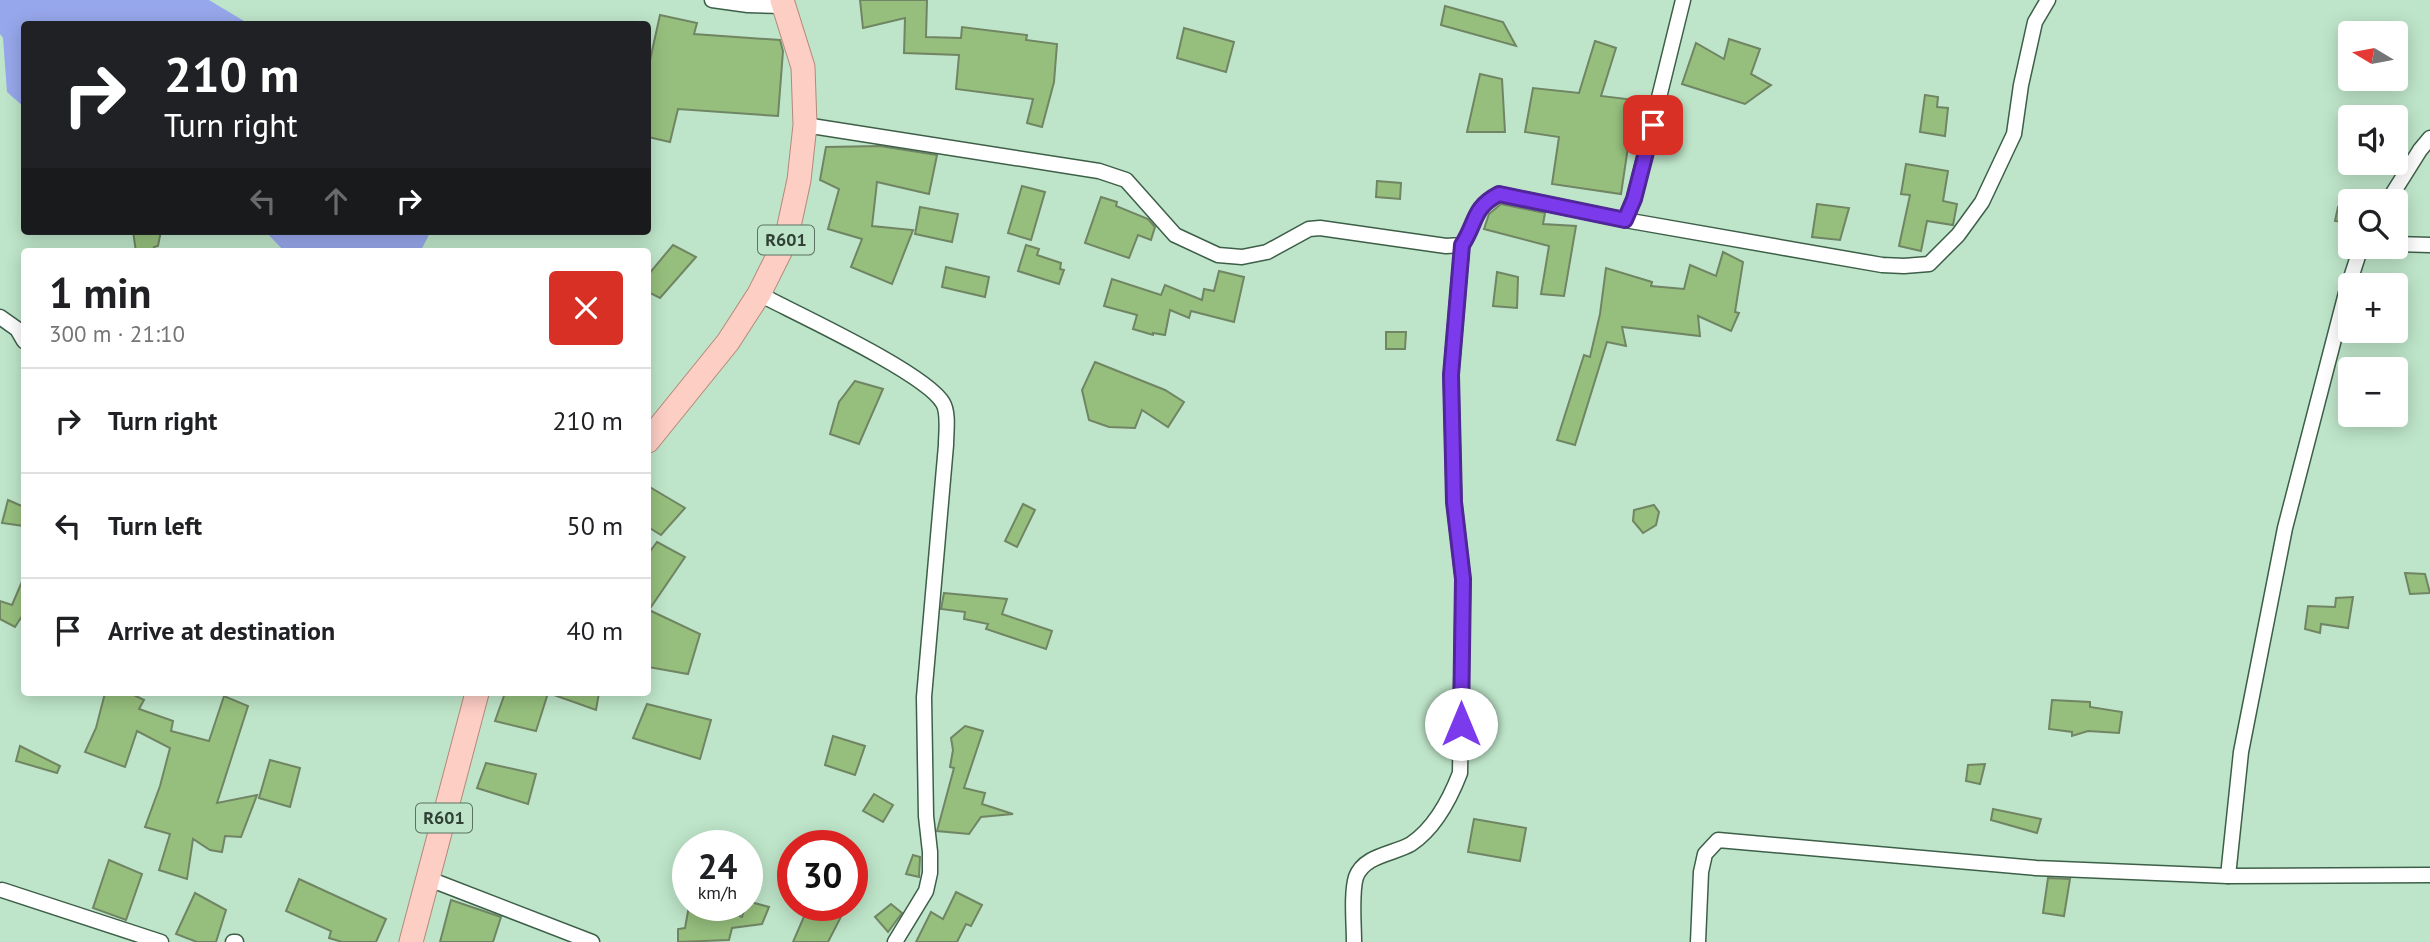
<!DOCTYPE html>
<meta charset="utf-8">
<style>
:root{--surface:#fff;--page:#f2f2f2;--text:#202124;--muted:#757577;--line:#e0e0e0}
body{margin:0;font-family:"PT Sans",sans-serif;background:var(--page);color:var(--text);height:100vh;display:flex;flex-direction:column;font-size:26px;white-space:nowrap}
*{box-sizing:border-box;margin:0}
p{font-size:23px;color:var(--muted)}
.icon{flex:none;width:38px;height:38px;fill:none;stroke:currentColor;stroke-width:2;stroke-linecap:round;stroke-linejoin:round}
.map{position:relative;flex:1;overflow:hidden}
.drawer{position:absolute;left:21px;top:248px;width:630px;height:448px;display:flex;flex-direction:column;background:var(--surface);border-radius:7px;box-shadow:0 4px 18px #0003}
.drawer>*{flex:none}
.hud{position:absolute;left:21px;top:21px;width:630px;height:214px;border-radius:7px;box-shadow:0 4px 18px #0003;background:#202124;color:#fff;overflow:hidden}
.needle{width:46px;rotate:280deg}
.tools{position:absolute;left:2338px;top:21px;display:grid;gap:14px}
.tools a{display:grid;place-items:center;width:70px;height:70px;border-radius:7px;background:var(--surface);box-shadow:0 4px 18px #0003;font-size:35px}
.speed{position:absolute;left:672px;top:830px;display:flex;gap:14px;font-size:35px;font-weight:700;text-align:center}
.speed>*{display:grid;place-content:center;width:91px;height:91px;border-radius:50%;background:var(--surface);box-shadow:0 4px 18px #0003;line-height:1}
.speed small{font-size:18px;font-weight:400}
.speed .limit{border:10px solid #d22;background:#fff;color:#111}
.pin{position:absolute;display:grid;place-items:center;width:60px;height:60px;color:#fff;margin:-30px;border-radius:14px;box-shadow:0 4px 10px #0006}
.me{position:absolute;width:77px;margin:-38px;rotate:0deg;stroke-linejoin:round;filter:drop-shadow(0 0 5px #0008)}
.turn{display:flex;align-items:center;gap:24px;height:147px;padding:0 28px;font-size:32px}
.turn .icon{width:91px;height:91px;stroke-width:2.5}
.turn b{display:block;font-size:49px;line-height:60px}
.lanes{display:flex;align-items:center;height:66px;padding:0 28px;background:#0003;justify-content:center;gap:35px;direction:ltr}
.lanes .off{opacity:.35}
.round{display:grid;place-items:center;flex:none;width:74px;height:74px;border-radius:7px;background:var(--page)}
.headline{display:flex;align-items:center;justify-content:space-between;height:119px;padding:0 28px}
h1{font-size:42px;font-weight:700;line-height:52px}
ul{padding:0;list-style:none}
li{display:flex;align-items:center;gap:21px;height:105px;padding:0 28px;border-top:2px solid var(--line)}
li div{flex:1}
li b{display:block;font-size:26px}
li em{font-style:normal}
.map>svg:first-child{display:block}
.water{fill:#97a7eb}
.building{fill:#96bf7d;stroke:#708563;stroke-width:2}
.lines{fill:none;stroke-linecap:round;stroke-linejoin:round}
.minor-casing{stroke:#3d5f48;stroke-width:17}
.primary-casing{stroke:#b48878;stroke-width:25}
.minor{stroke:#fff;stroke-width:14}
.primary{stroke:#fdcec4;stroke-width:23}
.route-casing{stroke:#51269a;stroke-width:18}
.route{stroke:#7c3aed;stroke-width:12}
.labels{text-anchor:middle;stroke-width:5;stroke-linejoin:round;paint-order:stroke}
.shield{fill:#bee5c9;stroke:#5b7261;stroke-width:2}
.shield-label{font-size:18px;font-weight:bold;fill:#304035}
</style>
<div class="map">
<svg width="2430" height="942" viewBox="0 0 2430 942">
<rect width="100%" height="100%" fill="#bee5c9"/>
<g class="water">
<polygon points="0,0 209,0 249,24 24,24 24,107 7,92 3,38 0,34"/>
<polygon points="265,231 431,231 420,252 285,252"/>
</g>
<g class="building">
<polygon points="860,0 927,0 926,37 961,38 962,27 1027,35 1026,40 1057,44 1054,82 1042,127 1027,123 1033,99 956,89 959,55 904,53 905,18 863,28"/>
<polygon points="1445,6 1503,22 1516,46 1441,25"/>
<polygon points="660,15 697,23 694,34 780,40 783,51 778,116 678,109 670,142 648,137 648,69"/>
<polygon points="1184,28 1234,42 1226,72 1177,58"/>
<polygon points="1729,39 1760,49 1751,74 1771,85 1745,104 1682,84 1696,43 1724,59"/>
<polygon points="1595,41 1616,48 1601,96 1635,100 1621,194 1552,184 1559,137 1525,132 1533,88 1579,93"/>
<polygon points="1480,74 1502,79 1505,132 1467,132"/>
<polygon points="1925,95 1938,97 1937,107 1948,108 1945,136 1920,132"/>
<polygon points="880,146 937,155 929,194 877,182 872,226 913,230 892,284 851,267 862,239 828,229 839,189 820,180 826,147"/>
<polygon points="1906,164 1948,171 1943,201 1957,204 1953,225 1927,221 1921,251 1899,246 1910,195 1901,194"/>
<polygon points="1377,181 1401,183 1400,199 1376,197"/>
<polygon points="1022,186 1045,192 1031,240 1008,233"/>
<polygon points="1101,197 1117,202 1116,206 1148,219 1155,227 1151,240 1138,235 1129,258 1085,243"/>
<polygon points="1501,204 1545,213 1543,224 1576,226 1564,296 1541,294 1549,246 1484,229 1489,214"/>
<polygon points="1817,204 1849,208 1840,240 1812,237"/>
<polygon points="920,207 958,214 952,242 915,234"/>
<polygon points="2338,207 2350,210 2350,223 2335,221"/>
<polygon points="133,231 161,231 158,246 154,247 153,252 136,252"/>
<polygon points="673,245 696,257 660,298 648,292 648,275"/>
<polygon points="1026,245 1039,249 1037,255 1061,263 1060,269 1064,270 1059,284 1018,271"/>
<polygon points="1723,252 1743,262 1735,312 1739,313 1731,331 1698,316 1700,336 1622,327 1626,346 1607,342 1575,445 1557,440 1584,355 1590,357 1600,314 1606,268 1652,282 1651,286 1684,289 1690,265 1716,276"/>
<polygon points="946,267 989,277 985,297 942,287"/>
<polygon points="1219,271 1244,277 1234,322 1191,311 1189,318 1170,310 1165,335 1153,333 1153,335 1133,329 1137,315 1104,306 1112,279 1161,295 1165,285 1202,300 1204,289 1214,291"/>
<polygon points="1497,272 1518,277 1517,308 1493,306"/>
<polygon points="1386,332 1406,332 1405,349 1386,349"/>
<polygon points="1095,362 1165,390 1184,402 1168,427 1142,410 1135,428 1109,427 1089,420 1082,390"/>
<polygon points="855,381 883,389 859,444 830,434 839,402"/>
<polygon points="648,486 685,508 661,535 648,527"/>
<polygon points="8,500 24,507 24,526 2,523"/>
<polygon points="1023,504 1035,510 1017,547 1005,541"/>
<polygon points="1654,505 1659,512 1656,525 1643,533 1633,521 1634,510"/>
<polygon points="657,542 685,557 649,610 700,634 688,674 648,667 648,554"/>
<polygon points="2405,573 2425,574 2430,593 2410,594"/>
<polygon points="24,577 24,613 15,627 0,619 0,601 12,605"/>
<polygon points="944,593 1007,599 1002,614 1052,631 1046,649 986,629 988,624 964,619 965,612 941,609"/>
<polygon points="2353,597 2348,628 2321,624 2320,633 2305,629 2308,606 2335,607 2336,598"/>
<polygon points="105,693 130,693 144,700 139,709 173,721 171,731 209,741 224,696 248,706 217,803 257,795 241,837 225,836 222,852 210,850 193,839 187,879 159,870 170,834 145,827 160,786 170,748 137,731 125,767 85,752 96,728"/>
<polygon points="505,693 548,693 536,731 495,721"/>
<polygon points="554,693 599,693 596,710 554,695"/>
<polygon points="2052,700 2090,702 2090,707 2122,712 2119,733 2088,731 2072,736 2072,732 2049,729"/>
<polygon points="647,704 711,720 700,759 633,738"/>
<polygon points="965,726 983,731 964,788 985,793 982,804 1013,814 981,817 969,834 937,831 954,768 950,767 953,750 951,738"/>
<polygon points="833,736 865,746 855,775 825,765"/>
<polygon points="20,746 60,766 57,773 16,761"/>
<polygon points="270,760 300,768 290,807 259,798"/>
<polygon points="486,763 536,774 528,804 477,788"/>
<polygon points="1985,764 1980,784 1966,781 1968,765"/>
<polygon points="874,794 893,805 883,822 863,811"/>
<polygon points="1993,809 2041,819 2037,833 1991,820"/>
<polygon points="1474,819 1526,828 1520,861 1468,852"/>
<polygon points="913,855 920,857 919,877 906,874"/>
<polygon points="109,860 142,874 126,920 93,908"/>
<polygon points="2048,878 2070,879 2064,916 2043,913"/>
<polygon points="299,879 386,919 376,942 342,942 329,938 331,931 286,911"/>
<polygon points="956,892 982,905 971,926 966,924 957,942 916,942 931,912 943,919"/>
<polygon points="195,893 226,910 216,942 197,942 176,934"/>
<polygon points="451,900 501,917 493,942 440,942"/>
<polygon points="747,901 769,907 762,924 732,928 729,940 678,942 678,929 685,928 689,906 711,911 711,905 714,905 742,917"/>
<polygon points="891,904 902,913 888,932 875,917"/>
<polygon points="809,905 847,905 828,942 793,942"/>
</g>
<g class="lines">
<g class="minor-casing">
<g id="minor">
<polyline points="712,0 748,5 785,6"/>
<path d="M 805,125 L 1099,171 L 1126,180 L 1175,235 L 1218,255 L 1242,257 L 1267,252 L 1309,229 L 1320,228 L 1446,246 L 1462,245 C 1477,222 1472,208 1499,194 L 1625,220 L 1634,199 L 1683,0"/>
<polyline points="2388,201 2420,150 2430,138"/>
<polyline points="1625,220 1882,265 1904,266 1929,264 1958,235 1982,202 2014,134 2021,85 2035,22 2048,0"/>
<polyline points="2396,244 2430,245"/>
<path d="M 759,294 C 795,313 926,373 943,403 C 949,413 946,433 946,445 L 924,697 L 926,816 L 930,852 L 930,873 L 926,891 L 895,942"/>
<polyline points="0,317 17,329 24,341"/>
<polyline points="2228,876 2241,752 2285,528 2346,293 2361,247"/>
<polyline points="429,879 592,942"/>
<polyline points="2,890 161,942"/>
<polyline points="233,942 236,942"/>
<path d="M 1354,942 C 1354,924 1351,893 1356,877 C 1364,855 1394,854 1411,844 C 1435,828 1450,799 1460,773 L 1463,579 L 1454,502 L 1451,375 L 1462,245"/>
<polyline points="1698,942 1701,872 1705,854 1718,840 2036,868 2228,876 2430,875"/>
</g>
</g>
<g class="primary-casing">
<g id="primary">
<polyline points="648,441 728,342 759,294 786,240 799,180 805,125 803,67 782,0"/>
<polyline points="411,942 477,693"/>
</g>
</g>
<use href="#minor" class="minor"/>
<use href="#primary" class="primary"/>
</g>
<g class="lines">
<g class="route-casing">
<path id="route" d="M 1461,724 L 1463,579 L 1454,502 L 1451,375 L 1462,245 C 1477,222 1472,208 1499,194 L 1625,220 L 1634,199 L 1653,125"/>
</g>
<use href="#route" class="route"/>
</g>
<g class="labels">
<g class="shield">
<rect x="758" y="225.5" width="56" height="29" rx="5"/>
<rect x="416" y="803.5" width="56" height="29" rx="5"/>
</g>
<g class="shield-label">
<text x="786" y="246">R601</text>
<text x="444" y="824">R601</text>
</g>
</g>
</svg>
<div class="tools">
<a><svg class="needle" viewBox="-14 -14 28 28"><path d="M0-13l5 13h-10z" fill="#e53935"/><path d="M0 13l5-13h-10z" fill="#757577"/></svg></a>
<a><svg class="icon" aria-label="sound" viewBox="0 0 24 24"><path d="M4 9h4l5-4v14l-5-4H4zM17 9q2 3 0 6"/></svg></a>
<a><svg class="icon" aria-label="search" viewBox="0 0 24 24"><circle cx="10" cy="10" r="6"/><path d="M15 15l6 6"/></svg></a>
<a>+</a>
<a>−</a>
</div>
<div class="speed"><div>24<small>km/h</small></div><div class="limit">30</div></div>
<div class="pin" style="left:1653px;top:125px;background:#d93025"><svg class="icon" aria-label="arrive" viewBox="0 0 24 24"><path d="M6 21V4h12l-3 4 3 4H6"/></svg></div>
<svg class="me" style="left:1461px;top:724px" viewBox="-20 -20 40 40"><circle r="19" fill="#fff"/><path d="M0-13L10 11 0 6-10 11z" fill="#7c3aed"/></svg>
<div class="hud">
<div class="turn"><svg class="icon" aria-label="right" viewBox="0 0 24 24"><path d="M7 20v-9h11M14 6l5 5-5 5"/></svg><div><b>210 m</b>Turn right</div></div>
<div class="lanes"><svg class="icon off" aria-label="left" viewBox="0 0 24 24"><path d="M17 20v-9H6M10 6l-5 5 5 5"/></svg><svg class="icon off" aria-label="ahead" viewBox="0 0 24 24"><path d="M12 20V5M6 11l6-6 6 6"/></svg><svg class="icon" aria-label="right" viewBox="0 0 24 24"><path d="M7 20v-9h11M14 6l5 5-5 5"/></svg></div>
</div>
<section class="drawer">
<div class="headline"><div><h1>1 min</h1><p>300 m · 21:10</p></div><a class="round" style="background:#d93025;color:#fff"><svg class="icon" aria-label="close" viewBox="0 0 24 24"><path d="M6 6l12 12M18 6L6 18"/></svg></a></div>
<ul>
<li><svg class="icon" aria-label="right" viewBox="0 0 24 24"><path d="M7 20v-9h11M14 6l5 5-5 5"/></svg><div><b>Turn right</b></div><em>210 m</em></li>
<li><svg class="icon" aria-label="left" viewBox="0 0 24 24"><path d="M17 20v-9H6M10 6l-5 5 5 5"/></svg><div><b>Turn left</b></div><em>50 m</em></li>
<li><svg class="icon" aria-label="arrive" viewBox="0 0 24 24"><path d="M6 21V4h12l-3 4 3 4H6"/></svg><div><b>Arrive at destination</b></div><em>40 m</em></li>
</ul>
</section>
</div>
